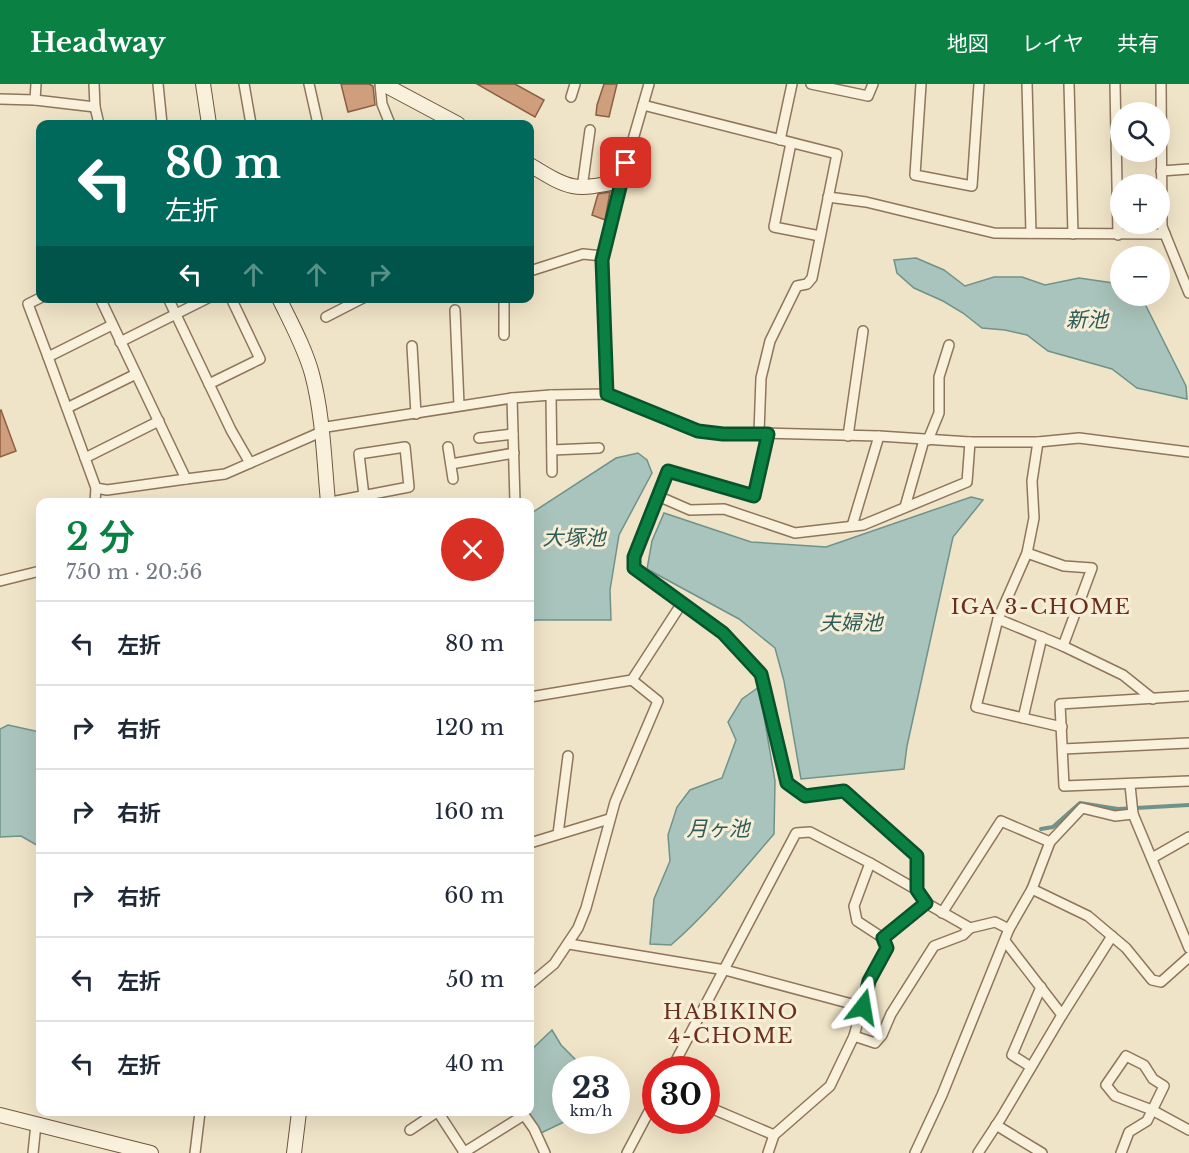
<!DOCTYPE html>
<html lang="ja">
<meta charset="utf-8">
<style>
:root{--surface:#fff;--page:#f6f6f7;--text:#1f2937;--muted:#747a83;--line:#e0e1e3;--accent:#0b8043}
body{margin:0;font-family:"Libre Baskerville","Noto Sans JP",serif;background:var(--page);color:var(--text);height:100vh;display:flex;flex-direction:column;font-size:22px;white-space:nowrap}
*{box-sizing:border-box;margin:0}
p{font-size:20px;color:var(--muted)}
.icon{flex:none;width:33px;height:33px;fill:none;stroke:currentColor;stroke-width:2;stroke-linecap:round;stroke-linejoin:round}
.map{position:relative;flex:1;overflow:hidden}
.side{position:absolute;left:36px;top:414px;width:498px;height:618px;display:flex;flex-direction:column;background:var(--surface);border-radius:12px;box-shadow:0 6px 24px #0002}
.side>*{flex:none}
.guide{position:absolute;left:36px;top:36px;width:498px;height:183px;border-radius:12px;box-shadow:0 6px 24px #0002;background:#00695c;color:#fff;overflow:hidden}
.fabs{position:absolute;left:1110px;top:18px;display:grid;gap:12px}
.fabs a{display:grid;place-items:center;width:60px;height:60px;border-radius:50%;background:var(--surface);box-shadow:0 6px 24px #0002;font-size:30px}
.speed{position:absolute;left:552px;top:972px;display:flex;gap:12px;font-size:30px;font-weight:700;text-align:center}
.speed>*{display:grid;place-content:center;width:78px;height:78px;border-radius:50%;background:var(--surface);box-shadow:0 6px 24px #0002;line-height:1}
.speed small{font-size:15px;font-weight:400}
.speed .limit{border:9px solid #d22;background:#fff;color:#111}
.pin{position:absolute;display:grid;place-items:center;width:51px;height:51px;color:#fff;margin:-26px;border-radius:12px;box-shadow:0 3px 9px #0006}
.me{position:absolute;width:66px;margin:-33px;rotate:14deg;stroke-linejoin:round;filter:drop-shadow(0 0 4px #0008)}
.turn{display:flex;align-items:center;gap:21px;height:126px;padding:0 30px;font-size:27px}
.turn .icon{width:78px;height:78px;stroke-width:2.5}
.turn b{display:block;font-size:42px;line-height:51px}
.lanes{display:flex;align-items:center;height:57px;padding:0 30px;background:#0003;justify-content:center;gap:30px;direction:ltr}
.lanes .off{opacity:.35}
.round{display:grid;place-items:center;flex:none;width:63px;height:63px;border-radius:32px;background:var(--page)}
.summary{display:flex;align-items:center;justify-content:space-between;height:102px;padding:0 30px}
h1{font-size:36px;font-weight:600;line-height:45px;color:var(--accent)}
ul{padding:0;list-style:none}
li{display:flex;align-items:center;gap:18px;height:84px;padding:0 30px;border-top:2px solid var(--line)}
li div{flex:1}
li b{display:block;font-size:22px}
li em{font-style:normal}
header{display:flex;align-items:center;gap:36px;box-sizing:border-box;height:84px;padding:0 30px;background:var(--accent);color:#fff}
header strong{font-size:28px}
nav{display:flex;gap:33px;margin-inline-start:auto;font-size:21px}
.map>svg:first-child{display:block}
.water{fill:#a9c4bc;stroke:#6f938a;stroke-width:1.5}
.lines{fill:none;stroke-linecap:round;stroke-linejoin:round}
.stream{stroke:#6f938a;stroke-width:4}
.building{fill:#cf9f7d;stroke:#8d5f41;stroke-width:1.5}
.street-casing{stroke:#8d765c;stroke-width:12}
.secondary-casing{stroke:#6f573f;stroke-width:16}
.street{stroke:#faf1dc;stroke-width:9}
.secondary{stroke:#faf1dc;stroke-width:14}
.route-casing{stroke:#07532c;stroke-width:15}
.route{stroke:#0b8043;stroke-width:10}
.labels{text-anchor:middle;stroke-width:6;stroke-linejoin:round;paint-order:stroke}
.water-label{font-size:21px;font-style:italic;fill:#2f5d5a;stroke:#f7eed8}
.neighbourhood-label{font-size:21px;letter-spacing:1.5px;fill:#6b2e1e;stroke:#f7eed8}
</style>
<header>
<strong>Headway</strong>
<nav><a>地図</a><a>レイヤ</a><a>共有</a></nav>
</header>
<div class="map">
<svg width="1189" height="1069" viewBox="0 0 1189 1069">
<rect width="100%" height="100%" fill="#f0e4c8"/>
<g class="water">
<polygon points="916,174 944,186 965,202 994,193 1022,193 1045,201 1079,194 1120,200 1120,212 1141,212 1186,302 1187,315 1137,304 1112,285 1048,267 1027,251 1005,246 982,244 963,229 943,217 914,204 897,189 894,176"/>
<polygon points="638,369 647,376 652,389 619,451 610,506 611,536 536,536 530,538 530,430 616,374"/>
<polygon points="971,413 983,416 953,453 907,662 904,685 801,695 784,597 775,564 739,535 647,485 652,457 664,429 751,458 826,463"/>
<path d="M 759,603 L 775,697 L 774,750 C 741,788 709,828 671,861 L 650,860 L 654,815 L 670,777 L 668,751 L 677,723 L 690,706 L 722,694 L 736,656 L 728,638 L 742,615 Z"/>
<polygon points="8,641 40,648 40,763 21,752 0,753 0,645"/>
<polygon points="552,946 561,961 585,985 566,986 566,1037 541,1049 529,1028 530,967"/>
</g>
<g class="lines">
<polyline class="stream" points="1041,745 1053,743 1080,719 1118,725 1189,721"/>
</g>
<g class="building">
<polygon points="341,0 369,0 373,2 375,21 348,28"/>
<polygon points="477,0 515,0 544,16 535,33"/>
<polygon points="604,0 617,0 609,33 596,31 597,21"/>
<polygon points="610,108 605,136 592,131 598,110"/>
<polygon points="1,326 16,367 0,373 0,327"/>
</g>
<g class="lines">
<g class="street-casing">
<g id="street">
<polyline points="94,0 95,23 99,40"/>
<polyline points="158,0 162,40"/>
<polyline points="244,0 251,40"/>
<polyline points="309,0 318,40"/>
<polyline points="380,0 382,20 390,40"/>
<polyline points="811,0 868,12 873,0"/>
<polyline points="921,0 915,91 972,102 979,0"/>
<polyline points="1027,0 1031,149"/>
<polyline points="1069,0 1073,150"/>
<polyline points="1115,0 1118,151"/>
<polyline points="1161,0 1162,142 1165,150"/>
<polyline points="571,13 575,0"/>
<polyline points="0,15 35,16 95,23"/>
<polyline points="35,16 36,0"/>
<polyline points="643,21 837,70 812,194 807,200 797,202 770,257 761,294 759,349"/>
<polyline points="780,56 792,0"/>
<polyline points="791,59 774,143 820,152"/>
<polyline points="1161,87 1189,85"/>
<polyline points="582,104 590,46"/>
<polyline points="828,113 866,118 994,149 1165,150 1189,209"/>
<polyline points="530,187 583,170 603,172"/>
<polyline points="40,214 28,220 48,273 112,241"/>
<polyline points="100,214 186,395 225,390 321,348"/>
<polyline points="168,214 231,346 250,379"/>
<polyline points="455,226 459,321"/>
<polyline points="326,233 363,214"/>
<polyline points="504,251 504,214"/>
<polyline points="120,258 208,214"/>
<polyline points="412,262 416,330"/>
<polyline points="48,273 96,404 107,406 186,395"/>
<polyline points="209,300 260,275 231,214"/>
<polyline points="607,310 602,176 621,97 649,0"/>
<polyline points="551,311 552,388"/>
<polyline points="512,314 515,418"/>
<polyline points="67,324 136,290"/>
<polyline points="320,344 512,314 551,311 607,310 698,347 723,350 759,349 879,352 970,358 1038,358 1032,397 1034,434 1027,469 998,535 1063,562 1123,591 1153,615"/>
<polyline points="768,350 755,412 668,387 634,473 634,484 723,549 761,590 787,699 805,712 844,707 855,716 917,772 917,806"/>
<polyline points="848,352 863,247"/>
<polyline points="479,354 513,350"/>
<polyline points="928,356 939,329 939,293 949,261"/>
<polyline points="1038,358 1079,354 1189,368"/>
<polyline points="448,363 453,395"/>
<polyline points="552,366 599,364"/>
<polyline points="85,374 159,337"/>
<polyline points="451,380 514,369"/>
<polyline points="658,412 690,426 724,425 795,449 863,441 967,398 970,358"/>
<polyline points="95,418 96,404"/>
<polyline points="331,418 409,403 405,363 359,370 364,412"/>
<polyline points="905,423 924,356"/>
<polyline points="852,442 879,352"/>
<polyline points="1027,469 1064,482 1092,484 1063,562"/>
<polyline points="0,497 40,487"/>
<polyline points="998,535 976,623 1062,643"/>
<polyline points="1189,612 1060,620 1064,702 1189,697"/>
<polyline points="530,613 632,596 682,519"/>
<polyline points="1023,634 1042,553"/>
<polyline points="1063,665 1189,659"/>
<polyline points="1130,701 1133,730"/>
<polyline points="558,750 568,672"/>
<polyline points="530,759 609,735"/>
<polyline points="1152,774 1189,753"/>
<polyline points="942,829 1001,737 1050,758"/>
<polyline points="883,854 926,819 970,844 995,838 1009,845"/>
<polyline points="1005,857 1062,931 1112,852"/>
<polyline points="569,860 725,886 863,923"/>
<polyline points="1189,864 1133,730 1115,732 1082,724 1050,758 1032,805 1088,832 1126,864 1152,896 1161,898 1189,873"/>
<polyline points="530,900 554,880 578,844 586,824 615,718 658,617 632,596"/>
<polyline points="854,952 875,959 882,951 891,930 934,862 963,851 970,844"/>
<polyline points="1031,983 1012,971 1041,903"/>
<polyline points="671,986 796,749 810,748 870,779 917,806 926,819"/>
<polyline points="706,1022 774,1051"/>
<polyline points="438,1028 464,1068"/>
<polyline points="522,1028 534,1045 545,1069"/>
<polyline points="996,1041 1042,1069"/>
<polyline points="410,1046 437,1028"/>
<polyline points="33,1069 36,1040"/>
<polyline points="195,1069 200,1028"/>
<polyline points="463,1069 524,1031"/>
<polyline points="627,1069 656,1014"/>
<polyline points="768,1069 774,1051 830,1002 854,952 869,897 887,864 883,854 857,837 854,822 870,779"/>
<polyline points="915,1069 942,1011 1009,845 1032,805"/>
<polyline points="978,1069 1001,1034 1062,931"/>
<polyline points="1121,1069 1129,1048 1147,1037 1164,1002 1153,995 1144,981 1126,972 1106,1001 1115,1012 1152,1026 1189,1046"/>
</g>
</g>
<g class="secondary-casing">
<g id="secondary">
<polyline points="203,0 209,40"/>
<polyline points="383,0 458,40"/>
<path d="M 530,81 C 571,106 573,107 621,97"/>
<path d="M 279,214 C 291,239 305,264 312,290 C 323,331 324,376 328,418"/>
<polyline points="0,1031 151,1069"/>
<polyline points="294,1069 299,1028"/>
</g>
</g>
<use href="#street" class="street"/>
<use href="#secondary" class="secondary"/>
</g>
<g class="lines">
<g class="route-casing">
<polyline id="route" points="626,79 602,176 607,310 698,347 723,350 768,350 754,412 668,387 634,473 634,484 723,549 761,590 787,699 805,712 844,707 917,772 917,806 926,819 883,854 887,864 869,897 863,923"/>
</g>
<use href="#route" class="route"/>
</g>
<g class="labels">
<g class="water-label">
<text x="1087" y="243">新池</text>
<text x="574" y="461">大塚池</text>
<text x="851" y="546">夫婦池</text>
<text x="718" y="752">月ヶ池</text>
</g>
<g class="neighbourhood-label">
<text x="1041" y="530">IGA 3-CHOME</text>
<text x="731" y="935">HABIKINO<tspan x="731" dy="24">4-CHOME</tspan></text>
</g>
</g>
</svg>
<div class="fabs">
<a><svg class="icon" aria-label="search" viewBox="0 0 24 24"><circle cx="10" cy="10" r="6"/><path d="M15 15l6 6"/></svg></a>
<a>+</a>
<a>−</a>
</div>
<div class="speed"><div>23<small>km/h</small></div><div class="limit">30</div></div>
<div class="pin" style="left:626px;top:79px;background:#d93025"><svg class="icon" aria-label="arrive" viewBox="0 0 24 24"><path d="M6 21V4h12l-3 4 3 4H6"/></svg></div>
<svg class="me" style="left:863px;top:923px" viewBox="-20 -20 40 40"><path d="M0-17L14 15 0 8-14 15z" fill="#0b8043" stroke="#fff" stroke-width="4"/></svg>
<div class="guide">
<div class="turn"><svg class="icon" aria-label="left" viewBox="0 0 24 24"><path d="M17 20v-9H6M10 6l-5 5 5 5"/></svg><div><b>80 m</b>左折</div></div>
<div class="lanes"><svg class="icon" aria-label="left" viewBox="0 0 24 24"><path d="M17 20v-9H6M10 6l-5 5 5 5"/></svg><svg class="icon off" aria-label="ahead" viewBox="0 0 24 24"><path d="M12 20V5M6 11l6-6 6 6"/></svg><svg class="icon off" aria-label="ahead" viewBox="0 0 24 24"><path d="M12 20V5M6 11l6-6 6 6"/></svg><svg class="icon off" aria-label="right" viewBox="0 0 24 24"><path d="M7 20v-9h11M14 6l5 5-5 5"/></svg></div>
</div>
<section class="side">
<div class="summary"><div><h1>2 分</h1><p>750 m · 20:56</p></div><a class="round" style="background:#d93025;color:#fff"><svg class="icon" aria-label="close" viewBox="0 0 24 24"><path d="M6 6l12 12M18 6L6 18"/></svg></a></div>
<ul>
<li><svg class="icon" aria-label="left" viewBox="0 0 24 24"><path d="M17 20v-9H6M10 6l-5 5 5 5"/></svg><div><b>左折</b></div><em>80 m</em></li>
<li><svg class="icon" aria-label="right" viewBox="0 0 24 24"><path d="M7 20v-9h11M14 6l5 5-5 5"/></svg><div><b>右折</b></div><em>120 m</em></li>
<li><svg class="icon" aria-label="right" viewBox="0 0 24 24"><path d="M7 20v-9h11M14 6l5 5-5 5"/></svg><div><b>右折</b></div><em>160 m</em></li>
<li><svg class="icon" aria-label="right" viewBox="0 0 24 24"><path d="M7 20v-9h11M14 6l5 5-5 5"/></svg><div><b>右折</b></div><em>60 m</em></li>
<li><svg class="icon" aria-label="left" viewBox="0 0 24 24"><path d="M17 20v-9H6M10 6l-5 5 5 5"/></svg><div><b>左折</b></div><em>50 m</em></li>
<li><svg class="icon" aria-label="left" viewBox="0 0 24 24"><path d="M17 20v-9H6M10 6l-5 5 5 5"/></svg><div><b>左折</b></div><em>40 m</em></li>
</ul>
</section>
</div>
